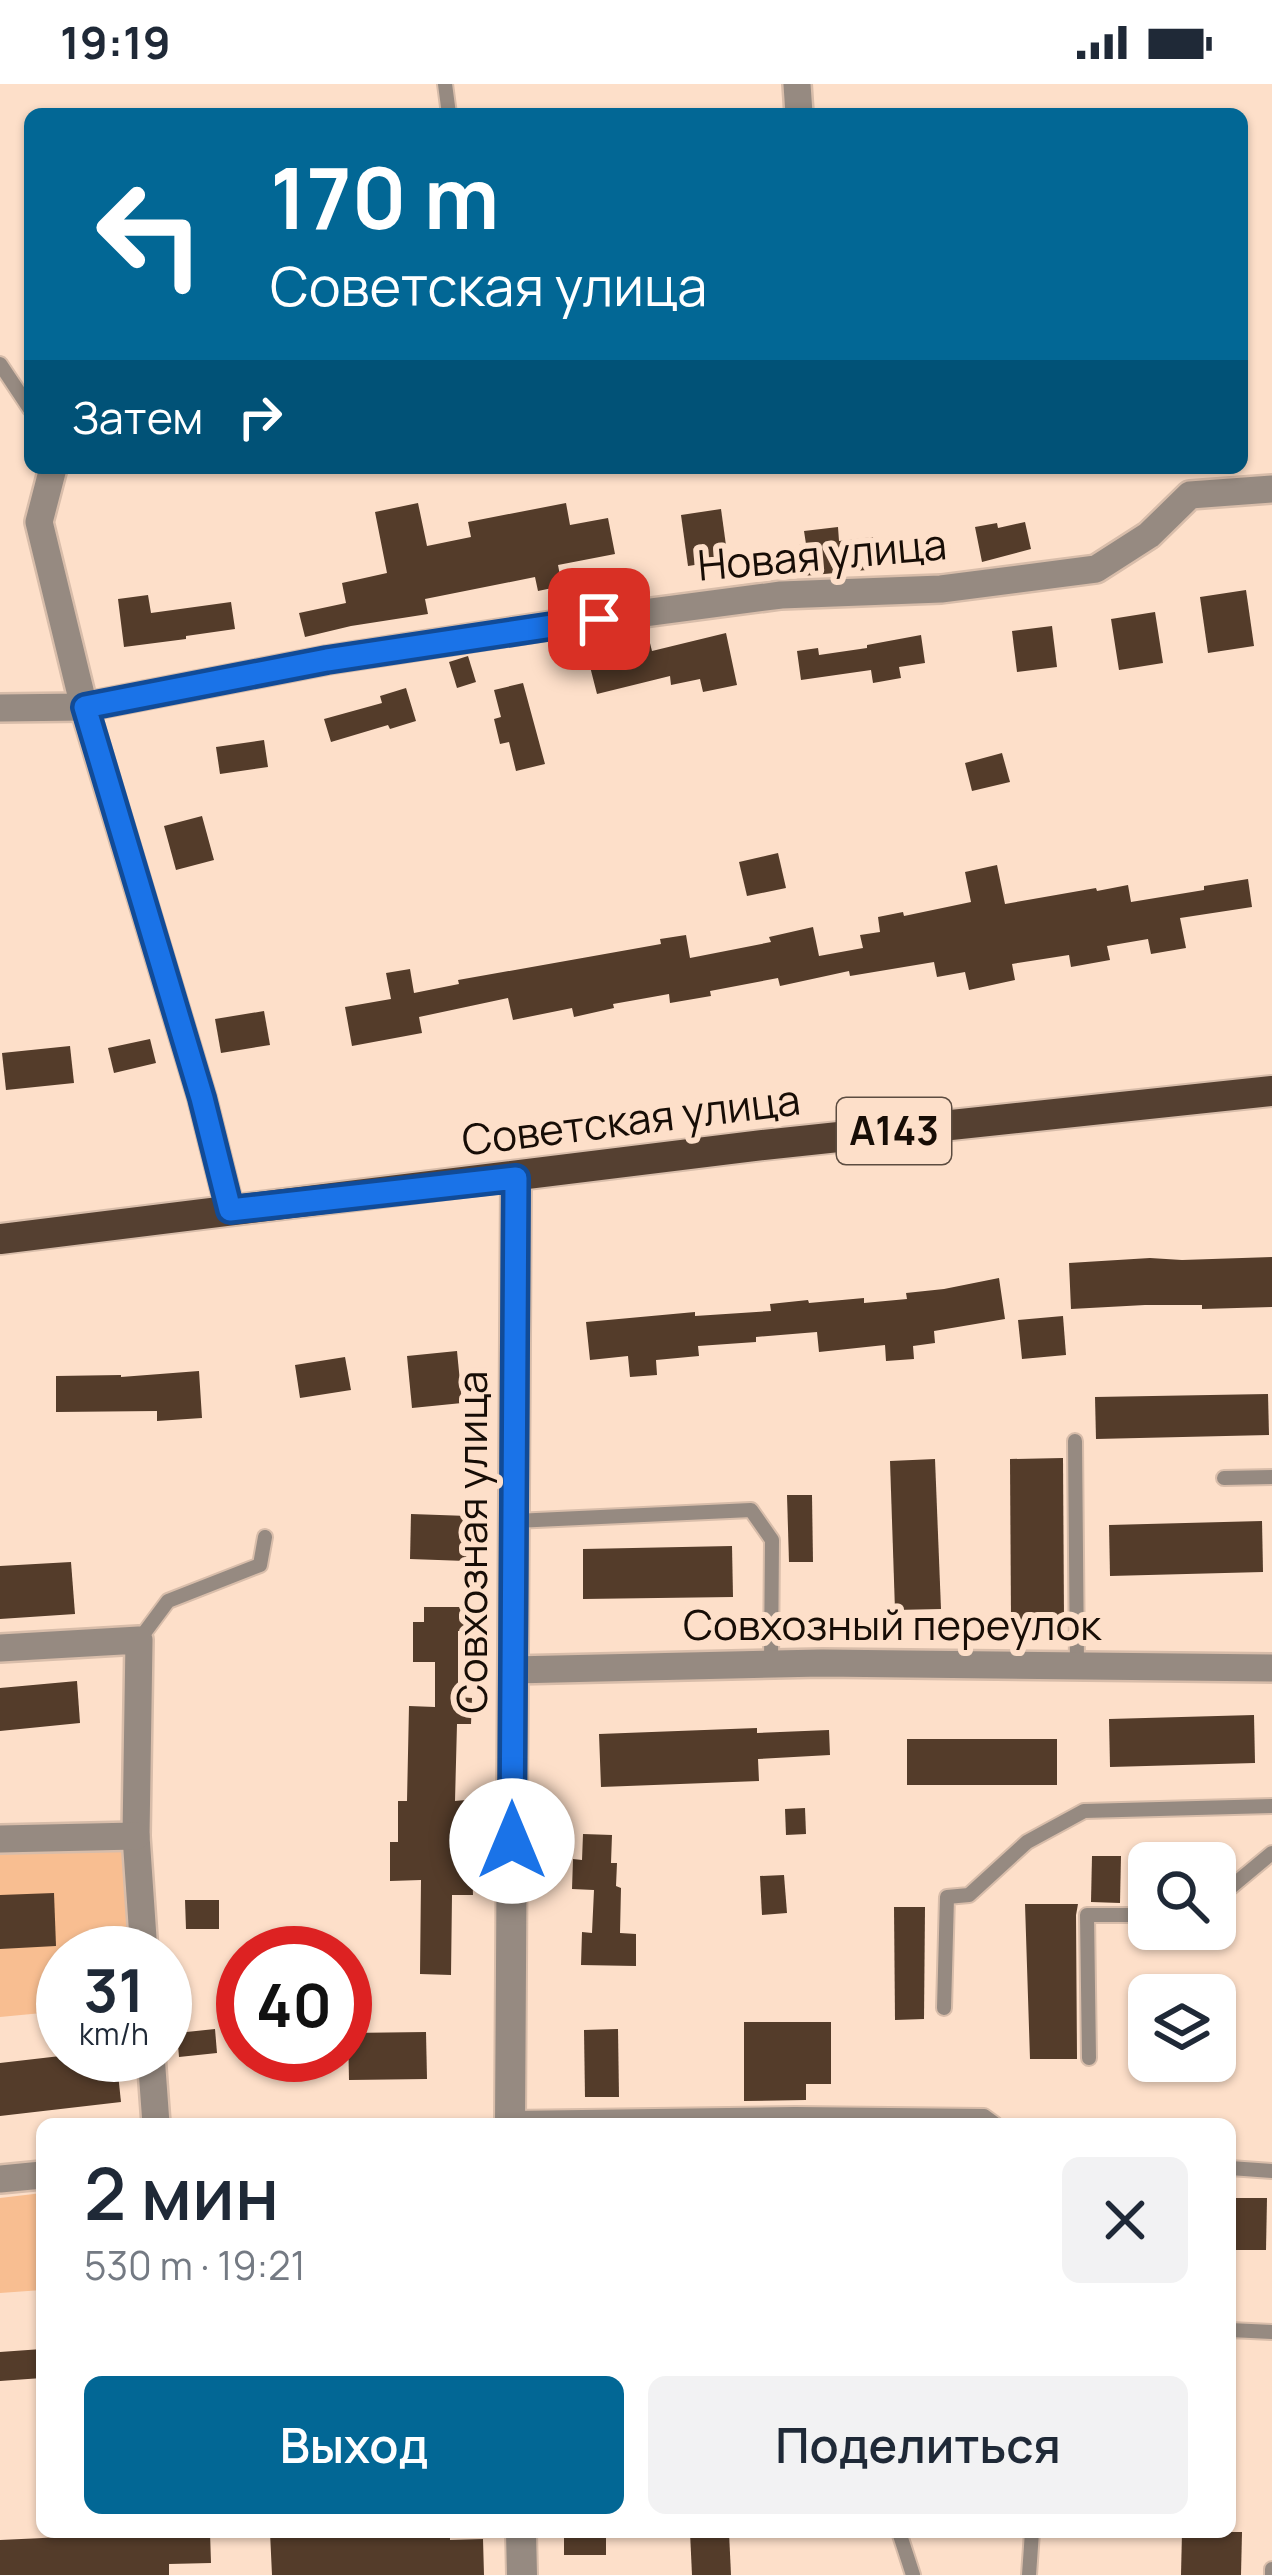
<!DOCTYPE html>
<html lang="ru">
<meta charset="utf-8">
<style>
:root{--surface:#fff;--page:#f2f2f3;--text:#1f2937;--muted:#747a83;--accent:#026795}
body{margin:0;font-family:Manrope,sans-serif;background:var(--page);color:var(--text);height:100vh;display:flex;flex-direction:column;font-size:45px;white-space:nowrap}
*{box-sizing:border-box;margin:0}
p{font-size:39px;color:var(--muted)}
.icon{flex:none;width:66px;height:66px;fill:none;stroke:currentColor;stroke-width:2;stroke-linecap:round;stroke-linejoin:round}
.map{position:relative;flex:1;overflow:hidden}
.drawer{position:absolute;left:36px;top:2034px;width:1200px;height:420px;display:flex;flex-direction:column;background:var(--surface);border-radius:18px;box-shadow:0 3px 9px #0004}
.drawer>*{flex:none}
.top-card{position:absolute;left:24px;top:24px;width:1224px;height:366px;border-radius:18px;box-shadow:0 3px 9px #0004;background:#026795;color:#fff;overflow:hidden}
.buttons{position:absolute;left:1128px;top:1758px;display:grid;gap:24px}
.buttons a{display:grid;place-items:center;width:108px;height:108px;border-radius:18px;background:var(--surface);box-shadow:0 3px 9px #0004;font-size:60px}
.speed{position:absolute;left:36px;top:1842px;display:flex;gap:24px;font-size:60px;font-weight:700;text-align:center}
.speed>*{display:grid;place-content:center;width:156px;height:156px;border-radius:50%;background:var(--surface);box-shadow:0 3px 9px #0004;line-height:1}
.speed small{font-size:30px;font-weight:400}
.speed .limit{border:18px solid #d22;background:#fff;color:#111}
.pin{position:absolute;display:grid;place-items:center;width:102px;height:102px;color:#fff;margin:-51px;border-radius:24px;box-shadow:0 6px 18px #0006}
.me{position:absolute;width:132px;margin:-66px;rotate:0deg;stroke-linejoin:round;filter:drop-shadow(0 0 9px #0008)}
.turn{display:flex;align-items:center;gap:42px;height:252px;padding:0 48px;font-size:54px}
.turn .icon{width:156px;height:156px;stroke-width:2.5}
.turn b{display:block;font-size:84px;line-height:102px}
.then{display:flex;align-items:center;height:114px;padding:0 48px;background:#0003;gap:24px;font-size:45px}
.round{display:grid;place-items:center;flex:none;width:126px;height:126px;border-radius:18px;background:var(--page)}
.overview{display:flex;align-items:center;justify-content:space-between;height:204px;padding:0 48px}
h1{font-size:72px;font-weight:600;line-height:90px}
.primary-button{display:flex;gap:24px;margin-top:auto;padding:24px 48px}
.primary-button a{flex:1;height:138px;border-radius:18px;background:var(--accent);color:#fff;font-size:48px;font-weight:600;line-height:138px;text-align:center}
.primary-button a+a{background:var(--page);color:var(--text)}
.status{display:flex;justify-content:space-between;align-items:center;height:84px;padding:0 60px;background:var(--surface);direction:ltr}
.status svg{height:33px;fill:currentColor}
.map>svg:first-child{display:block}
.green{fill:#f8be91}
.building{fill:#543c2a}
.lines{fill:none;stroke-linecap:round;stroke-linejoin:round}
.service-casing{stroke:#d8bdaa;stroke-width:18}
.minor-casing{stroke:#d8bdaa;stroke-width:32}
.tertiary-casing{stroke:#d8bdaa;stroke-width:34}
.primary-casing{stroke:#d8bdaa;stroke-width:34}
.service{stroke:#968a81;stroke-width:14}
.minor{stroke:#968a81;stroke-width:27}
.tertiary{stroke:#968a81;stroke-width:30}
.primary{stroke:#554031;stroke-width:30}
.route-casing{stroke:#114b97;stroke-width:30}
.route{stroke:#1a73e8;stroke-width:21}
.labels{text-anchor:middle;stroke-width:12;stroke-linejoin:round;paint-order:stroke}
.shield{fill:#fddfc9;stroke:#5c4c40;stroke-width:3}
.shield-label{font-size:39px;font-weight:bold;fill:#170d06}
.street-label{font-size:42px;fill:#170d06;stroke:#fddfc9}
</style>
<div class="status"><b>19:19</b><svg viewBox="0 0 49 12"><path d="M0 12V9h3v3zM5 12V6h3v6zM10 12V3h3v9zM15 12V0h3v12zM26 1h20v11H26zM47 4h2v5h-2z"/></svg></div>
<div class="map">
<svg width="1272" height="2491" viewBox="0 0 1272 2491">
<rect width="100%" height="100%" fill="#fddfc9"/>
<g class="green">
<polygon points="129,1762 139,1869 63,1869 63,1927 0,1933 0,1765"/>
<polygon points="42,2109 42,2206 0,2209 0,2114"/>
</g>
<g class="building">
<polygon points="418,419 427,462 471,453 468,438 566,419 570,441 608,434 615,470 558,481 562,502 538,507 535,493 425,515 428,530 351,542 305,553 299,529 346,519 342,499 387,489 375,428"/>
<polygon points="721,425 728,476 688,482 681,431"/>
<polygon points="1025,438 1031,465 982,478 975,443 997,439 998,444"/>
<polygon points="838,443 839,457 873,453 877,485 803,492 799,461 806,460 804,447"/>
<polygon points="1246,506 1254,562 1208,569 1200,513"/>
<polygon points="148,511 151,529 231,518 235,545 186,552 186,555 124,563 118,515"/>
<polygon points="1155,528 1163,579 1119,586 1111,535"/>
<polygon points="1052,542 1057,583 1017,588 1012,547"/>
<polygon points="726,549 737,601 703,608 700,595 671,601 670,592 597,610 586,567 605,563 606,566 649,555 652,567"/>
<polygon points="921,551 925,579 899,583 901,594 873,599 871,586 801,596 797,567 818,564 819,571 867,564 867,561"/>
<polygon points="468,572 476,598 457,604 449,578"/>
<polygon points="523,599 545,680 516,687 509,658 500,660 494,635 501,633 494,606"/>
<polygon points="406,604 416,637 390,645 388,641 331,658 324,635 382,619 380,612"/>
<polygon points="264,656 268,683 220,690 216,663"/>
<polygon points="1002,669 1010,698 972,707 965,679"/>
<polygon points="202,732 214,776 176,786 164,742"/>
<polygon points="778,769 786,804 747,812 739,778"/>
<polygon points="997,781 1005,820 1096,804 1097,807 1128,801 1131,818 1204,806 1204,802 1248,795 1252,823 1180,834 1186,864 1151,870 1148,855 1107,862 1110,876 1071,883 1069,871 1012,880 1015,896 969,906 965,888 937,893 934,878 850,892 849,887 780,902 778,894 710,907 711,912 670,919 669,910 613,920 614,924 574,933 572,924 513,936 508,914 419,933 422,949 352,962 345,923 391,915 386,889 410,885 414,909 459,900 458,896 661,860 660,855 686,851 690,874 771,858 769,853 813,843 819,872 863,864 860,851 880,848 878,833 903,828 904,832 971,818 965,788"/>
<polygon points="264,927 270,961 221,969 215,935"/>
<polygon points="150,955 156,979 114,989 108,964"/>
<polygon points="70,962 74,999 6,1006 2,969"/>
<polygon points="1272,1173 1272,1223 1202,1225 1202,1221 1145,1221 1071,1225 1069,1179 1150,1174 1182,1176"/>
<polygon points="999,1194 1005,1235 934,1247 935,1259 913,1262 914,1275 886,1277 885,1261 819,1268 817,1248 756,1253 756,1258 698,1262 699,1272 656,1276 657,1291 630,1293 628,1272 590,1276 586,1238 695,1228 695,1232 771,1227 770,1220 808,1216 809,1219 864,1214 864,1219 907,1215 906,1209 944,1205"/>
<polygon points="1063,1232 1066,1271 1022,1275 1018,1236"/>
<polygon points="457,1267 462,1319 412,1324 407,1272"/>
<polygon points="345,1273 351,1306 300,1314 295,1281"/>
<polygon points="199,1287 202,1334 157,1337 157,1327 56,1328 56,1292 121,1291 121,1293"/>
<polygon points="1268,1310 1269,1351 1096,1355 1095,1313"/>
<polygon points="1063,1374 1064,1536 1011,1536 1010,1375"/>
<polygon points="935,1375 941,1525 895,1526 890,1377"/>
<polygon points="787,1411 812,1411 813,1478 789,1478"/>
<polygon points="411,1430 468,1432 466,1477 410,1475"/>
<polygon points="1262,1437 1263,1488 1110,1492 1109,1441"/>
<polygon points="732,1462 733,1513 583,1515 583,1465"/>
<polygon points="71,1478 75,1530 0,1535 0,1482"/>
<polygon points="424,1523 475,1523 475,1547 458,1547 458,1613 472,1614 471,1640 457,1640 455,1717 466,1716 468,1779 472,1779 473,1811 452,1811 451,1891 420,1890 421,1796 390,1797 390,1758 398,1758 398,1717 407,1717 409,1622 435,1623 435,1578 413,1578 413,1538 424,1538"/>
<polygon points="77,1597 80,1639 0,1647 0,1604"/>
<polygon points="1254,1631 1255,1679 1110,1683 1109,1635"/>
<polygon points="757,1644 757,1649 829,1646 830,1671 758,1675 759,1697 601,1703 599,1650"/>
<rect x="907" y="1655" width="150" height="46"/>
<polygon points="805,1724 806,1750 786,1751 785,1725"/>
<polygon points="583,1750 612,1751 611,1779 617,1779 616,1802 621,1804 620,1849 636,1850 636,1882 581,1881 582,1848 592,1849 594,1806 572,1805 573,1775 582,1776"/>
<polygon points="1092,1772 1121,1772 1120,1819 1091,1818"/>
<polygon points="784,1791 787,1829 762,1831 760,1792"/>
<polygon points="54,1809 56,1862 0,1865 0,1811"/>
<polygon points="185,1816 219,1816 219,1845 186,1845"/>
<polygon points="1025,1820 1078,1820 1076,1831 1077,1975 1030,1975"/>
<polygon points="894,1823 925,1823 924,1935 895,1936"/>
<polygon points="744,1938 831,1938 831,2000 806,2000 806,2016 744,2017"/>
<polygon points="215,1945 217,1969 179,1973 177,1949"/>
<polygon points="618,1945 619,2013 585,2013 584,1946"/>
<polygon points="426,1948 427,1995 349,1996 348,1949"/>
<polygon points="69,1971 116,1971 121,2018 0,2032 0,1979"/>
<polygon points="1230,2114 1267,2114 1266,2166 1230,2166"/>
<polygon points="42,2265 42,2294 0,2297 0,2268"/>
<polygon points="170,2448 210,2448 211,2479 169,2480 169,2491 0,2491 0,2456"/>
<polygon points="270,2448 450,2448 450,2456 483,2455 484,2491 272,2491"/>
<rect x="564" y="2448" width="42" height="23"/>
<polygon points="690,2448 729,2448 731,2491 692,2491"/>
<polygon points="1182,2448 1242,2448 1241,2491 1181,2491"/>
</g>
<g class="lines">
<g class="service-casing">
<g id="service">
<polyline points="445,0 449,30"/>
<polyline points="0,280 30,325"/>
<polyline points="1075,1357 1077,1581"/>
<polyline points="1224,1394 1272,1393"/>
<polyline points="515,1437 751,1426 772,1456 771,1580"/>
<polyline points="139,1556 168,1517 260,1481 265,1453"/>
<polyline points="1215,1811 1231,1803 1272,1769"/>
<polyline points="944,1924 947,1813 969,1811 1027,1758 1084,1727 1272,1722"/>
<polyline points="1089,1974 1087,1831 1149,1831"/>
<polyline points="510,2034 795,2030 984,2032 995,2040"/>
<polyline points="1230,2084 1272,2087"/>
<polyline points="1230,2246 1272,2248"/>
<polyline points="899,2448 913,2491"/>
<polyline points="1029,2491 1032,2448"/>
<polyline points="1272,2491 1272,2485"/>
</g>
</g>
<g class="minor-casing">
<g id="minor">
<polyline points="797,0 799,30"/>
<polyline points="53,384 39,438 84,623 202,1014 230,1126"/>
<polyline points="0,624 84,623 327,576 553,541 781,511 941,505 1096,485 1149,451 1190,411 1272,405"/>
<polyline points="0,1564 139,1556 136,1752 144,1869"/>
<polyline points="513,1586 822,1579 1272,1584"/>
<polyline points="0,1755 136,1752"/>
<polyline points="151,1971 156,2040"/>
<polyline points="0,2095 42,2091"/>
</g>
</g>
<g class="tertiary-casing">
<g id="tertiary">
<polyline points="510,2040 516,1093"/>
<polyline points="521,2448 522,2491"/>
</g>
</g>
<g class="primary-casing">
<polyline id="primary" points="0,1155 763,1061 1272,1007"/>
</g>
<use href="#service" class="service"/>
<use href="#minor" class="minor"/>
<use href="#tertiary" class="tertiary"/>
<use href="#primary" class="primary"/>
</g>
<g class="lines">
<g class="route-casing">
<polyline id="route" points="512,1757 516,1094 230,1126 202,1014 85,623 327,576 599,535"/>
</g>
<use href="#route" class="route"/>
</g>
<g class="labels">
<rect class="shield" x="837" y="1014" width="114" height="66" rx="9"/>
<g class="shield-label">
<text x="894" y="1061">А143</text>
</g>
<g class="street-label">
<text transform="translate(822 471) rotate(-5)" y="15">Новая улица</text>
<text transform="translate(631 1036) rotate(-7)" y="15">Советская улица</text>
<text transform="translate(472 1458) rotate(-90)" y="15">Совхозная улица</text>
<text x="892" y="1556">Совхозный переулок</text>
</g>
</g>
</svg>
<div class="buttons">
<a><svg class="icon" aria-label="search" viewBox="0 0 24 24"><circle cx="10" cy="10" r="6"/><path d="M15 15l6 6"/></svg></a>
<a><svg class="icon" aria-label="layers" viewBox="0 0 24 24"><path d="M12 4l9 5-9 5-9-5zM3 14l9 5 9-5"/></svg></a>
</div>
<div class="speed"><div>31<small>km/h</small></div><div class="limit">40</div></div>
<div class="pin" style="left:599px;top:535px;background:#d93025"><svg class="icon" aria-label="arrive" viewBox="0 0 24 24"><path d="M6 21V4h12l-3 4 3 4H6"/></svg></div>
<svg class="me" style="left:512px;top:1757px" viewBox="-20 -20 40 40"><circle r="19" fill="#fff"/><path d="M0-13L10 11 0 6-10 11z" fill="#1a73e8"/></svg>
<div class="top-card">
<div class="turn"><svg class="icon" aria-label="left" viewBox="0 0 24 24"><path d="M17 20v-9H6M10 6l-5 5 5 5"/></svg><div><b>170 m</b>Советская улица</div></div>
<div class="then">Затем<svg class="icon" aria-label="right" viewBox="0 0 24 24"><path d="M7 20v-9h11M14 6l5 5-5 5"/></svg></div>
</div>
<section class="drawer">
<div class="overview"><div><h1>2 мин</h1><p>530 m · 19:21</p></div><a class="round"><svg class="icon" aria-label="close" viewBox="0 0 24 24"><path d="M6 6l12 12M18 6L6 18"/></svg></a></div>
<div class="primary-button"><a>Выход</a><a>Поделиться</a></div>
</section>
</div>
